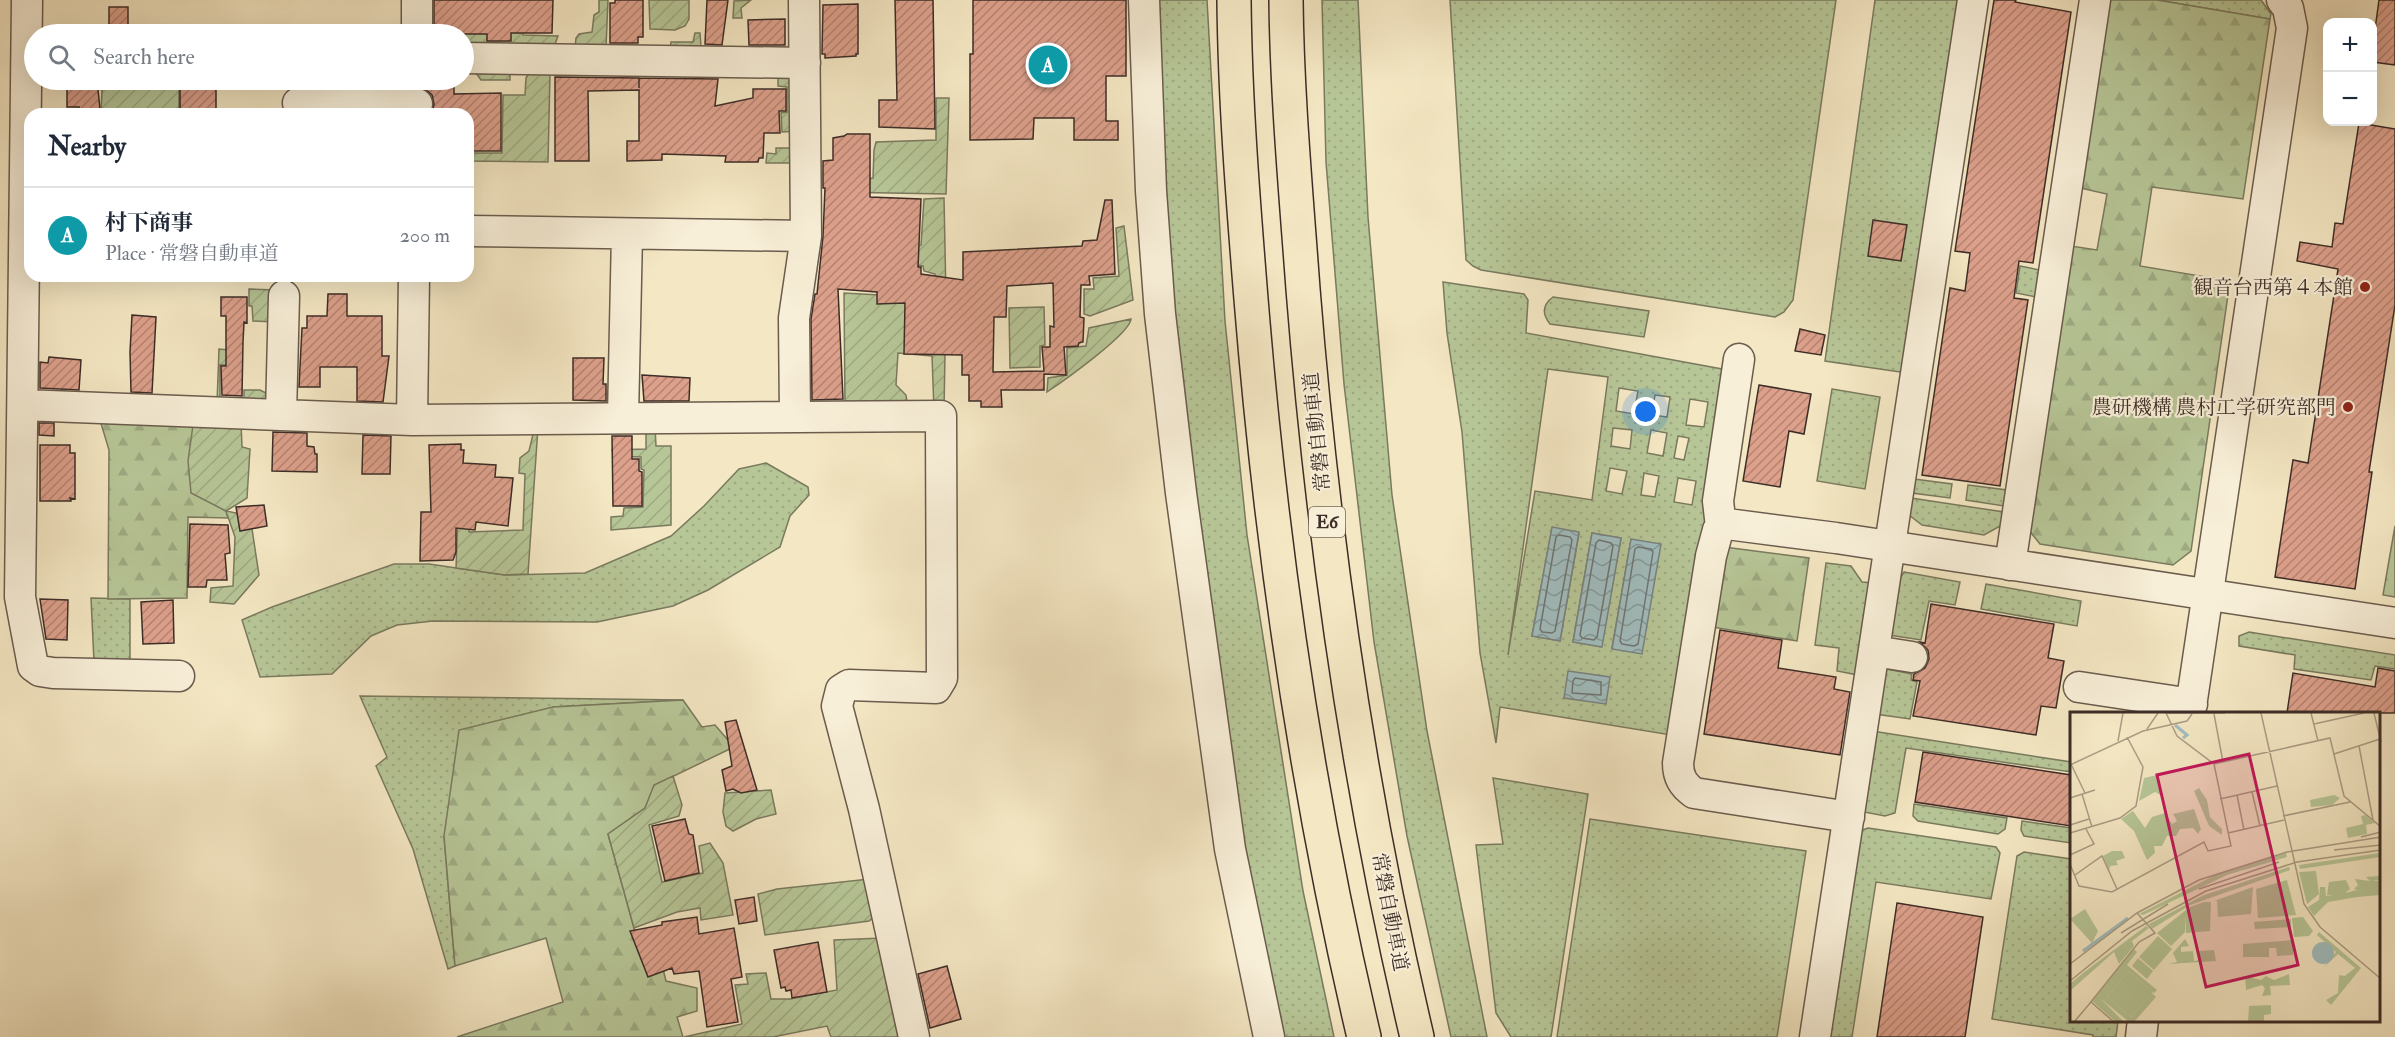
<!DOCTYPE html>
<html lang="en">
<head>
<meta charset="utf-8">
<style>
  :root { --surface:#fff; --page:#f2f2f3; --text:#1f2937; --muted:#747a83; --line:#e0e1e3; --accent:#8f2418 }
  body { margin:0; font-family:"IM FELL Double Pica","Noto Serif JP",serif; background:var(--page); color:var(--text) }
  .controls { position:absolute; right:18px; top:18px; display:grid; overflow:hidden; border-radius:12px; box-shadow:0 6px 24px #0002 }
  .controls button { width:54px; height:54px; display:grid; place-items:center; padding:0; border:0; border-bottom:2px solid var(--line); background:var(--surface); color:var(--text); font:30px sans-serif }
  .you { position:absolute; left:1646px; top:412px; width:21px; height:21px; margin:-15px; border:4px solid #fff; border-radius:50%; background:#1a73e8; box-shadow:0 0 0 9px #1a73e833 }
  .badge { display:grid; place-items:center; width:39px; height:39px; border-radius:50%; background:var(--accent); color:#fff; font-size:20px; font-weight:700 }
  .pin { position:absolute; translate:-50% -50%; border:3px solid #fff; box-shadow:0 2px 6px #0006 }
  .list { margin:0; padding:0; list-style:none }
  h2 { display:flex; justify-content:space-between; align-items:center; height:78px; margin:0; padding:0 24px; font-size:26px }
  h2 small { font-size:20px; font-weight:400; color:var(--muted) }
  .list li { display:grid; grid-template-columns:39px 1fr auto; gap:18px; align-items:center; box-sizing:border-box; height:96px; padding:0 24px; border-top:2px solid var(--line) }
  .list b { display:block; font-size:22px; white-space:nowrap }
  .list p { margin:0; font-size:20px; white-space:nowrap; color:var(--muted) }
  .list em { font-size:20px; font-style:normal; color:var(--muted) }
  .icon { flex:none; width:33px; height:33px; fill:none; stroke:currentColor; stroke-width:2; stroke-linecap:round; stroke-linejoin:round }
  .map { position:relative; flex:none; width:2395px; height:1037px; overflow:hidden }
  .search { position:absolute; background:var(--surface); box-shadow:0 6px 24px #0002; left:24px; top:24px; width:450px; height:66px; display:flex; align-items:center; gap:15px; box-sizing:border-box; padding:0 21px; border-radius:33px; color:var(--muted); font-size:22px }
  .panel { position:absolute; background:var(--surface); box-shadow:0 6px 24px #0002; left:24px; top:108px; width:450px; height:174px; border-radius:18px }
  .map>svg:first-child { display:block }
  .grass { fill:url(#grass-dots); stroke:#7a7a5f; stroke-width:1.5; fill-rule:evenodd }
  .forest { fill:url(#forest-firs); stroke:#7a7a5f; stroke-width:1.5 }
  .garden { fill:url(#garden-furrows); stroke:#7a7a5f; stroke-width:1.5 }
  .water { fill:url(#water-waves); stroke:#798382; stroke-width:1.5 }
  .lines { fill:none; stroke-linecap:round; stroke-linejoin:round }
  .shore { stroke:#6f7573; stroke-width:1.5 }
  .building { fill:url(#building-hatch); stroke:#3d2d27; stroke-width:1.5; fill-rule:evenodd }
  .minor-casing { stroke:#6b5c4e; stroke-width:33 }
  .highway-casing { stroke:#3d2d27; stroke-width:36 }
  .minor { stroke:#f8efd8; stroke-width:30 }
  .highway { stroke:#f4e7c3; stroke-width:33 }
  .poi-dot { fill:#8f2418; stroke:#f8efd8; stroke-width:2 }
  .labels { text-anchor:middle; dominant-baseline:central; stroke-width:4.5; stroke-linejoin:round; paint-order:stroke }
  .shield { fill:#f8efd8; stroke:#75675c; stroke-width:1.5 }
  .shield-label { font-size:18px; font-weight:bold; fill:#3d2d27 }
  .poi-label { font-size:20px; fill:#3d2d27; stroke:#f8efd8; text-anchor:end }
  .street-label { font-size:20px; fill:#3d2d27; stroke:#f8efd8 }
  .inset-river { fill:none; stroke:#a1bdbf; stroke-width:3 }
  .inset-road { fill:none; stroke:#ab9d85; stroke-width:1.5 }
  .view { fill:#c2185b; fill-opacity:0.15; stroke:#c2185b; stroke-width:3 }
  .inset-edge { fill:none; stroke:#3d2d27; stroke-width:3 }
</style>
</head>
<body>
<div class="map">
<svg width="2395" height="1037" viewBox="0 0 2395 1037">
  <defs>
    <pattern id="grass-dots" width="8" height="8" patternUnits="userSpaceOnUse" patternTransform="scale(1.5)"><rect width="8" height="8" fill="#b7c697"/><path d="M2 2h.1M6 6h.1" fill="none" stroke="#9eaa82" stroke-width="1.8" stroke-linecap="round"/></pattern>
    <pattern id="forest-firs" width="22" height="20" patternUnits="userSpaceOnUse" patternTransform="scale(1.5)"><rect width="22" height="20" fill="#b7c697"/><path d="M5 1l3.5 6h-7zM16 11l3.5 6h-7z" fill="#9eaa82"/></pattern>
    <pattern id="garden-furrows" width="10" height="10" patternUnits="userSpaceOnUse" patternTransform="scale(1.5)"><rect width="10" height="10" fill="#b7c697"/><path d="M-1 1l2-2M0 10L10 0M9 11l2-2" fill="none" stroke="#9eaa82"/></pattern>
    <pattern id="water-waves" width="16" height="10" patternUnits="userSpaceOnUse" patternTransform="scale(1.5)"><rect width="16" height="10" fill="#a1bdbf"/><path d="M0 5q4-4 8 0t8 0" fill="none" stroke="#849a9b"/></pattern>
    <pattern id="building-hatch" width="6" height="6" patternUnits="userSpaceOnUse" patternTransform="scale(1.5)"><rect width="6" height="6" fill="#dda08b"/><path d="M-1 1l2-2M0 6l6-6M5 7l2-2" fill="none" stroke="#b48372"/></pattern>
  </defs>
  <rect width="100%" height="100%" fill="#f4e7c3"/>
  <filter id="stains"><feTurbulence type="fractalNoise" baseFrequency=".00333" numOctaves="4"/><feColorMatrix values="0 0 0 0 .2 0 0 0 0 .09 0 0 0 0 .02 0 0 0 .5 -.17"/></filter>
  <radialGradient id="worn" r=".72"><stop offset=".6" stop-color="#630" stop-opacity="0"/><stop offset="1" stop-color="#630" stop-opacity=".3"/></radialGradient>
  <!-- grass -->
  <path class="grass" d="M1157 0H1207L1225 321 1247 535 1303 891 1334 1037H1280L1254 900 1206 615 1166 256Z
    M1322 0H1358L1368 217 1392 495 1427 731 1487 1037H1451L1407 836 1374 642 1344 384 1326 162Z
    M1450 0H1836L1793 300 1784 312 1775 317 1481 270 1473 266 1466 260Z
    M1875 0H1959L1903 367 1900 372 1825 361Z
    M2157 0H2261L2271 14 2270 19Z
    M2020 266 2040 270 2036 297 2016 293Z
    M1443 282 1524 294 1528 300 1526 333 1722 369 1726 378V393L1671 735 1500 707 1496 743 1480 653 1462 432 1447 333ZM1548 369 1608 377 1592 500 1535 491 1508 655ZM1619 388 1638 391 1634 414 1616 411ZM1655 395 1670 397 1667 417 1652 415ZM1690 399 1708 402 1704 427 1686 425ZM1613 428 1632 430 1630 449 1611 446ZM1651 430 1667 433 1663 456 1647 453ZM1678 436 1689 438 1684 460 1674 458ZM1610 468 1627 471 1622 494 1606 491ZM1644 473 1659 476 1655 497 1641 495ZM1678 478 1696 481 1692 505 1674 502ZM1552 528 1579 533 1560 641 1532 636ZM1592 533 1621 538 1601 647 1573 642ZM1631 540 1660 544 1613 649 1612 648Z
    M1553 297 1649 311 1644 337 1550 324C1542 314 1542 305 1553 297Z
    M1832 389 1880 397 1865 489 1817 481Z
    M766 463 808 487 809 495 790 516 780 547 708 590 673 606 597 622 433 621 397 625 371 636 332 674 260 677 242 620 272 607 394 564H429L505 575 585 573 671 536 704 506 739 469Z
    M1914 479 1952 484 1950 498 1912 493Z
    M1968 485 2007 490 2004 506 1966 500Z
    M1911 498 2004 512 2002 525 1984 535 1922 525 1909 515Z
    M1826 563 1851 566 1862 582 1873 583 1858 675 1837 671 1839 648 1815 645Z
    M1904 572 1960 582 1955 605 1929 601 1921 640 1889 635 1897 583Z
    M1986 584 2081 601 2077 626 1981 609Z
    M91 598 130 599V662H94Z
    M2249 632 2395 655V669L2375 666 2371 680 2294 669 2295 655 2239 646V636Z
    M1887 669 1912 674 1911 680 1917 682 1910 719 1875 714 1881 675Z
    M360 696 683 700 553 707 444 836 455 966 448 969 413 849 376 766 387 757Z
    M1872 731 2071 762V772L1906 748 1895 813 1885 816 1864 812Z
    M1493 778 1588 794 1551 1037H1511L1496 1013 1476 845 1503 844Z
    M1914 804 2007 818 2005 829 1998 834 1918 821 1913 816Z
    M1590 819 1806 851 1777 1037H1557Z
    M2022 821 2071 828V843L2024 836 2021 830Z
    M1868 828 1996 847 2000 853 1991 899 1876 882 1852 1037H1827L1857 832Z
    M2024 852 2071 859V1020L2118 1021 2116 1037H2093V1035L1992 1019 2017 856Z"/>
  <!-- forest -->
  <path class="forest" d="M2109 0H2157L2270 19 2243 199 2152 187 2140 266 2230 281 2191 551 2173 565 2040 544 2028 529 2071 246 2097 250 2107 194 2080 188Z
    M194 418 191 492 226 511 228 518 188 517 187 598 108 599 109 450 100 420Z
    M2395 526V597L2383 595Z
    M1724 547 1809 558 1797 641 1712 627Z
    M683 700 702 727 715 725 734 747 655 785 645 808 608 834 634 928 641 945H657L666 981 697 988V1011L677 1017 683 1037H457L563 1002 546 938 455 966 444 836 459 730 553 707Z"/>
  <!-- garden -->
  <path class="garden" d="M464 0 522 26 523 35 558 36 554 47H464Z
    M599 0H608L606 47 575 48 576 38 579 34 592 32 594 15 599 12Z
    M649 0H689V19L685 26 675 30 650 29Z
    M751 0 741 8 742 18H733L734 1Z
    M695 33H700L701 47 670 49 671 42H693Z
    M473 69H510V80H481Z
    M529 73H550L548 162 468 161V153H502L503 95H525L526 78Z
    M795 75 797 131 782 132 781 113 787 112V87L778 86V76Z
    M99 80H179V114H88L101 113 102 90 99 89Z
    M936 98H949L946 194 836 192 851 180 873 178 874 150 876 142 936 140Z
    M776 148H797V163H766L767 153 776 154Z
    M944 198 946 298 944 410H934L932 356 898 353 896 385 906 395 908 408 845 407 844 293 916 297 934 290 935 274 924 271 923 266 916 265 906 246 921 245 924 199Z
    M1124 226 1133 300 1090 316 1084 314V289H1094L1093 278 1119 276 1116 228Z
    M249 289 276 290 274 322 253 321 252 306H249Z
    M1044 307 1045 345 1040 346V367L1010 368 1009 308Z
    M1131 319C1130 334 1062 382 1047 392L1048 378 1067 375V348L1086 346 1089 328Z
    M219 349 239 351 240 364 220 365V400L244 401V390H260L274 397V400L217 403Z
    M194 418 241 422 242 447 250 449 247 498 226 511 250 516 259 575 234 604 210 602 211 588 233 586 235 537 226 511 191 493 188 461Z
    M535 426 538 427 528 574 505 575 456 568 458 514H469V532L523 530 525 474 519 473 520 458 529 451Z
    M655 427 656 446H671V525L611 530V517L623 516 624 508 643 507 644 470 641 469V457L614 456 612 450 646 449V428Z
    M673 776 682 805 679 816 649 825 662 882 703 873 699 846 710 843 723 863 733 915 701 920 700 908 677 912 634 928 608 834 645 808 654 785Z
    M771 790 776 814 756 819 733 831 726 826 723 812 725 793Z
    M869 879 877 914 869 921 765 935 758 894 777 889Z
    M883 938 905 1037H831L827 1026 773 1037H684L742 1024 735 985 748 984 746 974 766 973 771 999H790L837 990 834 940Z"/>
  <!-- water -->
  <path class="water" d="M1552 527 1579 532 1560 641 1532 636Z
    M1592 533 1621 538 1602 647 1573 642Z
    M1631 539 1661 544 1642 654 1612 649Z
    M1568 671 1610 677 1606 704 1564 698Z"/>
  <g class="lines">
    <!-- shore -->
    <path class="shore" d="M1559 535 1570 537 1572 540 1555 631 1552 633 1542 632 1540 629 1556 537Z
      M1599 540 1611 543 1613 546 1597 637 1594 640 1582 638 1580 635 1596 543Z
      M1638 547 1651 549 1653 552 1638 644 1634 646 1622 644 1620 641 1635 549Z
      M1575 678 1601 682V695L1572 693 1573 681Z"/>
  </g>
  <!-- building -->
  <path class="building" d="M434 0H553L552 33H511V41H487V34H434Z
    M615 0H643V37H638V43H610V3H615Z
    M707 0H728L722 45 705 44Z
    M895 0H933L935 129 879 127V100H897Z
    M973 0H1126V76H1106V121H1118V140H1074V118H1034L1033 139 970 140V54H973Z
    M1994 0H2016L2015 2 2071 12 2033 263 2019 261 2014 298 2028 300 2000 486 1922 475 1950 288 1965 291 1970 253 1955 251Z
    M2379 0H2395V65L2373 62V44Z
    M858 4V54H856V56L825 58V54H822L823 5Z
    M109 7H128V32H109Z
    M785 19V45H749L748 20Z
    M555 77 639 78V88V78L718 79 715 106 753 98V89H786V111H779L780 133H764L763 158H759L758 162H725L726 156 662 154V160L627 161V141H639V90L588 91 589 161H555Z
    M67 80H97L100 109H79V107H67Z
    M180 80H216V114H180Z
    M425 80H454V94L501 93V151H468V114L432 113 434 104 432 95 425 89Z
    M2359 123 2395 129V305L2369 472H2372L2355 589 2275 577 2293 460 2308 463 2338 269 2297 261 2300 242 2332 247 2335 223 2343 224Z
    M847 134H870V197L921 199 918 267H921V274L963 280V252L1082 246 1083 241 1097 240 1105 200H1112L1115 274 1089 276 1090 285H1081L1080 317 1084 318 1083 342 1079 343 1078 346 1064 347 1066 375 1044 374V390H1001L1002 407H981V401H969V375H962V355L904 354 905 303 877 304V292L838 289 843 399 812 400 811 319 815 294H817L823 236 825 188H823V161L833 160V138L844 136ZM1053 283 1054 327 1050 326V347H1042L1044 371 993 372 994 317H1006L1007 286Z
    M1873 220 1907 225 1901 261 1868 256Z
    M328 294H347V316H382V356H389L383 402 357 401V367H320V387H299L302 328H307V316H327Z
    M221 297H247V323L244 322 243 342 242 396 222 395 221 366H226V316H221Z
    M132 315 156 317 152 393 131 392 130 352Z
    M1800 329 1825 335 1821 355 1795 351Z
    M49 357 81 360 79 390 40 388V362L48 363Z
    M573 358H604L603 384H606V401L573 400Z
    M642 375 690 378 689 401H644Z
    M1759 385 1811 394 1804 434 1789 431 1780 487 1743 481Z
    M39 423H54V436L39 435Z
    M273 432 307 433V446L314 447 315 454H317V472L272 471Z
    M363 435 391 436 390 474H362Z
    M612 436H632V459H639V471L642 472V506H613Z
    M461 444V450H464L463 463 496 465 495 477 513 478 508 526 476 522 475 530 456 528V552L453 560 420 561 421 512H431L429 445Z
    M40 445H70V453H75V499L70 498 71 501H40Z
    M264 505 267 526 240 531 236 507Z
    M190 524 228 525 230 553 225 554 227 580H207L206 587H188Z
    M40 599 68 600 67 640 46 639Z
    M173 600 174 643 143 644 141 602Z
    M1931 604 2054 624 2048 658 2064 661 2056 708 2041 706 2036 735 1913 716 1920 681 1913 680 1914 674 1925 668 1929 659 1928 650 1920 642 1925 643Z
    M1720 630 1782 640 1778 668 1836 677 1834 689 1850 692 1840 755 1704 734Z
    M2378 668 2395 671V713H2287L2293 673 2375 687Z
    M736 720 757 790 741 793 733 789 726 791 722 770 732 766 725 722Z
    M1923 752 2071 775V826L1915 802Z
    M685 819 689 834 693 835 699 873 665 881 652 826Z
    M754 897 757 921 739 924 735 900Z
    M1897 903 1983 917 1965 1037H1877Z
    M697 917 699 934 734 928 742 977 731 979 738 1022 707 1027 699 971 674 974 672 968 648 977 630 931 662 925V922Z
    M818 942 827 992 792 998 791 990 786 991 785 987 781 988 774 950Z
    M947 966 961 1019 930 1028 918 974Z"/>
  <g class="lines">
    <!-- minor casing -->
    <g class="minor-casing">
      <path id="minor" d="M27 0 20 597 33 666 40 671 53 673 179 676
        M417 0V34
        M1144 0 1151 191 1160 314 1181 493 1230 849 1269 1037
        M464 58 805 63
        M298 103 417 104
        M468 231 806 236
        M23 405 412 420 941 416 942 678 936 688 849 685 841 690 837 706 864 809 914 1037
        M281 414 284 296
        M623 417 627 234
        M795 417 794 318 806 236 804 0
        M412 420 414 276
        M1721 527 1718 501 1739 359
        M2010 565 2095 0
        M1874 651 1912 657
        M2079 687 2192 704
        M2190 713 2292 28 2288 8 2282 0
        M1849 817 1694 793C1683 785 1678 777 1678 763L1711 556 1718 530 1727 524 1836 538 2395 623
        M1815 1037 1973 0
        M2141 1037 2143 1020"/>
    </g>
    <!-- highway casing -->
    <g class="highway-casing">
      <path id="highway" d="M1234 0C1235 100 1243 200 1251 299 1271 547 1307 795 1364 1037
        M1286 0C1287 96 1296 193 1303 289 1323 540 1359 791 1417 1037"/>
    </g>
    <!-- minor -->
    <use href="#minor" class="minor"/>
    <!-- highway -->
    <use href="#highway" class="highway"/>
  </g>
  <!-- markers -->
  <g class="poi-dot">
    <circle cx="2365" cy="287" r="6"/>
    <circle cx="2348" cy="407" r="6"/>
  </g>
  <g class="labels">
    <!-- shield labels -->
    <rect class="shield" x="1309" y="507" width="36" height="30" rx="4.5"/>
    <g class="shield-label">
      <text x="1327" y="522">E6</text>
    </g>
    <!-- poi labels -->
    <g class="poi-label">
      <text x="2353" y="287">観音台西第４本館</text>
      <text x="2336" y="407">農研機構 農村工学研究部門</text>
    </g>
    <!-- street labels -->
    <g class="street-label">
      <text transform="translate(1317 432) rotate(-96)">常磐自動車道</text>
      <text transform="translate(1390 912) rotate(79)">常磐自動車道</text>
    </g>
  </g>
  <!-- overview -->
  <g transform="translate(2070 712)">
    <rect width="310" height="310" fill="#f4e7c3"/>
    <path d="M129 76 137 88 140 105 152 117V123L139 114 124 79ZM42 139H52L55 146 46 149 48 153 40 154 39 159 33 144ZM216 141 217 145 157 163 73 203 69 202 149 161ZM310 141V145L230 157 229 153ZM219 155 220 158 120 193 82 217 79 212 134 183ZM310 164V168L302 169H310V183L287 185V178L296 180 284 177 288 173 285 167 300 169 296 165ZM217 168 226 203 188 206 186 177ZM183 175 181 202 148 205 147 189H144ZM134 190H141L140 219 116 221 115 202V220L101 234 87 221 120 195ZM221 207V215L185 217 184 210ZM88 224 102 237 84 258 69 245ZM115 227 119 234 111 235V240L123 239 124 249 130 248 129 239 144 238 146 249 99 252 107 250 103 241ZM68 246 83 259 77 267 62 254ZM58 259 83 280 61 305 37 285ZM201 293V302L194 303V310H178L179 294Z" fill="#b7c697"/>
    <path d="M87 63 92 84 85 80 69 89 74 66ZM124 97 131 117 128 122 123 116 110 117 106 124H97L92 134H84L85 141 77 148 64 119 51 107 63 99 75 116 82 105 95 101 102 112 107 109 103 102ZM246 159 249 182 237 192 229 160ZM276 168 280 177 275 181 287 178V185L258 190 244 204 238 195 249 188 250 175H255L256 184 263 183H257L259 170ZM15 197 28 219 22 231 0 207ZM233 205 243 219 239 224 224 225 222 206ZM76 214 79 216 62 229 64 234 49 252 44 240 0 279V272L13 261ZM249 220 291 256 261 293 256 288 268 281 269 263 275 264 285 256 268 242 254 255 266 240 247 223ZM223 228V243L207 244 206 236H199V245H173V232ZM64 237 67 240 57 253 87 278 84 281 58 259 37 285 61 305 82 281 86 285 64 310H59L30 286 54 310H46L22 289ZM219 262 220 273 200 274 201 283 192 284 195 276 192 273 176 278 175 264 191 268 196 264 204 268Z" fill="#b7c697"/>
    <path d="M264 83 270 86 262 93 241 95 240 88ZM295 103 305 111 296 113 297 122 278 126 276 116 293 112 291 104Z" fill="#b7c697"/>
    <path d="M242 241a11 11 0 1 1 22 0a11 11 0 1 1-22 0Z" fill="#a1bdbf"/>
    <path class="inset-river" d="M105 13 117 23 113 26M13 239 58 206"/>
    <path class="inset-road" d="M95 1H155M191 1 234 192 250 215 311 267M241 1 248 29M304 1 311 30M144 2 153 50M244 12 294 1M77 17 88 1M48 29 53 1M289 34 303 108M264 42 310 27M1 52 15 81M144 52 260 26 274 84 311 115M0 53 73 19 117 9 122 2M182 80 190 114M12 82 22 115M167 83 174 118M0 86 25 78M150 87 207 74M213 104 280 90M0 113 19 107M0 121 50 106 66 94 73 55 57 25M158 121 214 108M291 125 311 120M264 138 311 133M0 143 24 132 16 117M0 152 9 174 42 180 134 130 138 139 161 134 144 52 107 24 96 1M5 163 32 144 47 177M129 177 209 150M51 221 98 192M0 252 67 201 129 168 217 140 311 125M0 269 62 219 136 179 227 150 311 138M20 291 69 230 85 221 67 201M4 310 21 290 44 310"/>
    <path class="view" d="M179 42 228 253 136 275 87 63Z"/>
    <rect width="310" height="310" class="inset-edge"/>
  </g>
  <rect width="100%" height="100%" filter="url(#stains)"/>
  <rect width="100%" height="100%" fill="url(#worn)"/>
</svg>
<div class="controls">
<button>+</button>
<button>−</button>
</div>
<div class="you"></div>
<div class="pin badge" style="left:1048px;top:65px;background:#0f9aa8">A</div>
<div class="search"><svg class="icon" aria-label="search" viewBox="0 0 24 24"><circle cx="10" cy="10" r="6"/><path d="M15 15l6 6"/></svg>Search here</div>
<section class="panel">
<h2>Nearby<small></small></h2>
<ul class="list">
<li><span class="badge" style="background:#0f9aa8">A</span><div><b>村下商事</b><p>Place · 常磐自動車道</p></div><em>200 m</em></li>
</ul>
</section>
</div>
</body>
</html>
